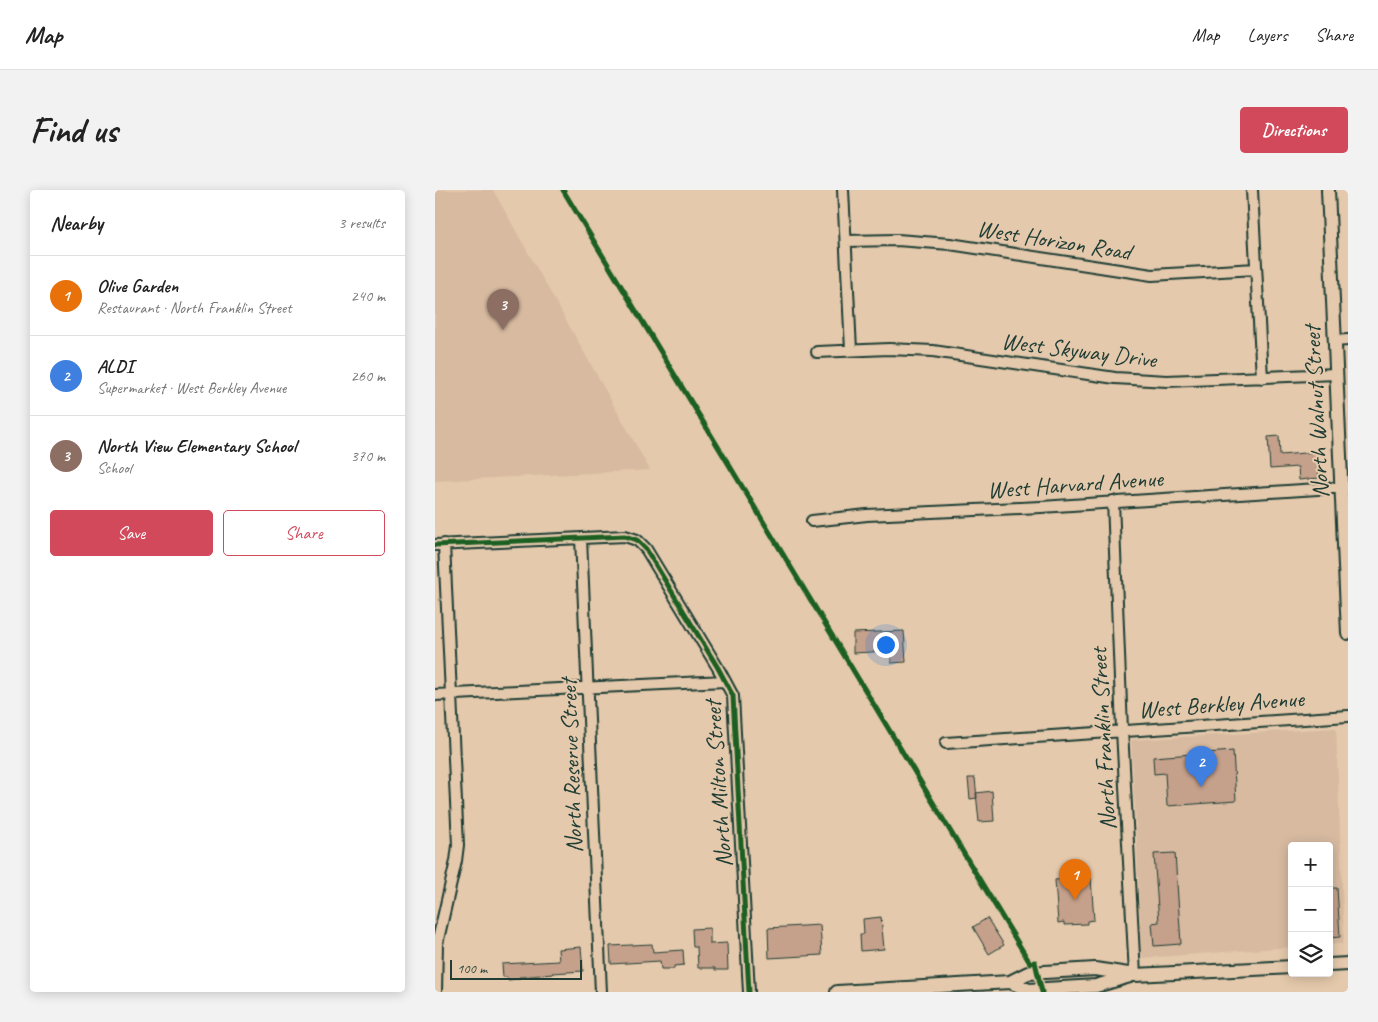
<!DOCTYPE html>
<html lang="en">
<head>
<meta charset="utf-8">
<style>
  :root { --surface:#fff; --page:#f2f2f2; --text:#222; --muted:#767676; --line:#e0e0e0; --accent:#d1495b }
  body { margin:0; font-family:Caveat,sans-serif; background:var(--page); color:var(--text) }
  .controls { position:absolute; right:15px; bottom:15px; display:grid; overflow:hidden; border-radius:5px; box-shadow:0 2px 12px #0003 }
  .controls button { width:45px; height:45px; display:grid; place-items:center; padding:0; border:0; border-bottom:1px solid var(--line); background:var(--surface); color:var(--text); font:25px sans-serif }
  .scale { position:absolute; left:15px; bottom:12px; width:132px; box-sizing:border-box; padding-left:5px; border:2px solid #1f3d34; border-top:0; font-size:14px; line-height:18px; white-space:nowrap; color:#1f3d34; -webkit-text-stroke:4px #e5c9ac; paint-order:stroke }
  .you { position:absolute; left:450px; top:454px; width:18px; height:18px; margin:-12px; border:4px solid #fff; border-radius:50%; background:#1a73e8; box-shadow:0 0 0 8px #1a73e833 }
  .badge { display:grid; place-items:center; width:32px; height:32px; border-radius:50%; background:var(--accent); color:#fff; font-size:16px; font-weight:700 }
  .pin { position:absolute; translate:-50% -41px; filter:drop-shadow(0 1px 2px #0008) }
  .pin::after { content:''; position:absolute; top:26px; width:18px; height:15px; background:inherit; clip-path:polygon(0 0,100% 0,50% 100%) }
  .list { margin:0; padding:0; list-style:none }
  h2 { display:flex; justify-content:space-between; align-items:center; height:65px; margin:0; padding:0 20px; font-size:21px }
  h2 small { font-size:16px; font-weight:400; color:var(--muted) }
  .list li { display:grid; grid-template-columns:32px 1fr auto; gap:15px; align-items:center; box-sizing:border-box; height:80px; padding:0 20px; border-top:1px solid var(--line) }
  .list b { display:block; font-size:19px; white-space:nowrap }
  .list p { margin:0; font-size:16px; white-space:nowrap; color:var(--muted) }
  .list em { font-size:16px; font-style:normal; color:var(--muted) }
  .actions { display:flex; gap:10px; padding:15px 20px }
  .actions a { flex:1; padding:11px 0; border:1px solid var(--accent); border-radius:5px; text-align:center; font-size:18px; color:var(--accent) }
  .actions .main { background:var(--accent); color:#fff }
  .icon { flex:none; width:28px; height:28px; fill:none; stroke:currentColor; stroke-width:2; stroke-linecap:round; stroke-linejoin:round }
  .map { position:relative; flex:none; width:913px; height:802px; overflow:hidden; border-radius:5px }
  header { display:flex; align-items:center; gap:30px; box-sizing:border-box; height:70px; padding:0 25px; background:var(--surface); border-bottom:1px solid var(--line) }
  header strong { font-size:24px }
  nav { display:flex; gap:28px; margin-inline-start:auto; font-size:18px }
  .intro { display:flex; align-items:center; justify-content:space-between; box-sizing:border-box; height:120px; padding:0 30px }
  h1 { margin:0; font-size:35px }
  .button { padding:12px 22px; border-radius:5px; background:var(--accent); color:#fff; font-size:18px; font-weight:700 }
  main { display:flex; gap:30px; padding:0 30px }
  aside { flex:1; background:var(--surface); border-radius:5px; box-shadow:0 2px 12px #0003 }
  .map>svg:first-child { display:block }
  .built { fill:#d7baa0 }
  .building { fill:#c5a08b; stroke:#1f3d34 }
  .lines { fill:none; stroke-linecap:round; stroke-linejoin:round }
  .minor-casing { stroke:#1f3d34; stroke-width:14 }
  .major-casing { stroke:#1f3d34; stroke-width:16 }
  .minor { stroke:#e5c9ac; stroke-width:10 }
  .major { stroke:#e5c9ac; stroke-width:12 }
  .cycleway-casing { stroke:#e5c9ac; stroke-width:8 }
  .cycleway { stroke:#1b5e20; stroke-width:5 }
  .labels { text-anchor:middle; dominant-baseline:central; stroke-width:4; stroke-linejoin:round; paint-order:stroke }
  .street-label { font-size:24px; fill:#1f3d34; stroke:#e5c9ac }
</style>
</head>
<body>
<header>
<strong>Map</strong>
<nav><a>Map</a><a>Layers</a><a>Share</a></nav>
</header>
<div class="intro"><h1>Find us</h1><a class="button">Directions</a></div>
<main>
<aside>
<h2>Nearby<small>3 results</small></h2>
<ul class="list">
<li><span class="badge" style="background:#e8710a">1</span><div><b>Olive Garden</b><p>Restaurant · North Franklin Street</p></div><em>240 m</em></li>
<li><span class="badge" style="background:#3f7fe0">2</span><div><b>ALDI</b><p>Supermarket · West Berkley Avenue</p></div><em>260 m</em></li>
<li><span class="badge" style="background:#8d6e63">3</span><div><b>North View Elementary School</b><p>School</p></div><em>370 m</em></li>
</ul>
<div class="actions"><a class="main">Save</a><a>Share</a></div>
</aside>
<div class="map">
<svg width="913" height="802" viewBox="0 0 913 802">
  <rect width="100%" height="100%" fill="#e5c9ac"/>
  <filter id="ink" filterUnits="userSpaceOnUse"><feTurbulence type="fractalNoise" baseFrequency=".02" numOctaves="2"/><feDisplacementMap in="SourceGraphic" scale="10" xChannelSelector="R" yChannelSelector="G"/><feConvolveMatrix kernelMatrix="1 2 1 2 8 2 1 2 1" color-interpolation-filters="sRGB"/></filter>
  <g filter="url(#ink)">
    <!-- built -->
    <path class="built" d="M0 0H58L215 280 0 291Z
      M901 538 909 749 907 754H894V656H857V757L709 768 706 764 702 654 696 550Z"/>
    <!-- building -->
    <path class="building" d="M844 246 845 265 882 262 884 288 864 290 863 277 835 279 833 247Z
      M469 441 471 472 456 473V461L418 463V443Z
      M798 561 801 611 732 616 730 583 719 584 718 567Z
      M533 588H540L542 608 535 609Z
      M557 601 559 631 544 632 541 603Z
      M740 663 746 754 719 756 717 733 724 732 719 664Z
      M651 687 656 688 659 730 652 731V734L629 735V732L623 733 620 690Z
      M894 698H902L905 747 894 748Z
      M446 727 449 759 426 761 425 744H429L428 729Z
      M552 728 569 755 554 764 538 737Z
      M385 735 387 765 334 768 333 738Z
      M275 738V754L292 753 293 780H280V778H263L262 757H258L257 739Z
      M217 754 218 762 248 760 249 775 239 776V779H226L225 771 176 774 175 756Z
      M146 757 148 781 117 783 118 784 84 787V789L73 790 72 787H68L67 774 124 771 123 759Z"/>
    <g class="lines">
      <!-- minor casing -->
      <g class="minor-casing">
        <path id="minor" d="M408 0 416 160
          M817 0 827 188
          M411 51 462 50 515 54 717 85 821 79
          M899 151 913 150
          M382 162 454 159 498 161 680 188 732 191 901 184
          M678 311 687 540 700 785
          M377 331 432 325 606 317 913 297
          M146 348 166 802
          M0 355 190 346 202 350 211 359 283 478 298 506 314 802
          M0 505 290 491
          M511 553 913 526
          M1 802 2 754 21 671 23 655 9 354"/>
      </g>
      <!-- major casing -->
      <g class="major-casing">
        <path id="major" d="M893 0 913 443
          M894 775 913 774
          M575 792 594 800 661 796 695 786
          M402 802 575 792 593 783 660 779 700 785 857 777"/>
      </g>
      <!-- minor -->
      <use href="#minor" class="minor"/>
      <!-- major -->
      <use href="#major" class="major"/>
      <!-- cycleway casing -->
      <g class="cycleway-casing">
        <path id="cycleway" d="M128 0 595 773 600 772 607 802
          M0 355 190 346 202 350 211 359 283 478 298 506 314 802"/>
      </g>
      <!-- cycleway -->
      <use href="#cycleway" class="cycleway"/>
    </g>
  </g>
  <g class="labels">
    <!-- street labels -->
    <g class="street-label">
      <text transform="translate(619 50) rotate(9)">West Horizon Road</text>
      <text transform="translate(644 160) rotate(7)">West Skyway Drive</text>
      <text transform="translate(881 222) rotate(-93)">North Walnut Street</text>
      <text transform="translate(640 294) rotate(-4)">West Harvard Avenue</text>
      <text transform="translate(786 514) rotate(-4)">West Berkley Avenue</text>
      <text transform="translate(668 549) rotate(-93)">North Franklin Street</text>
      <text transform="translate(136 576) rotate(-92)">North Reserve Street</text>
      <text transform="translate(283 594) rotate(-94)">North Milton Street</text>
    </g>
  </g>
</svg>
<div class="controls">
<button>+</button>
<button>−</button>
<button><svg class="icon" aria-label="layers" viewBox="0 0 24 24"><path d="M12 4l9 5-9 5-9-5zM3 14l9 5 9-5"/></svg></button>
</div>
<div class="scale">100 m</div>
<div class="you"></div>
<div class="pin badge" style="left:640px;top:710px;background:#e8710a">1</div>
<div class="pin badge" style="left:766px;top:597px;background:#3f7fe0">2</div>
<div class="pin badge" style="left:68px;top:140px;background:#8d6e63">3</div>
</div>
</main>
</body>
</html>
